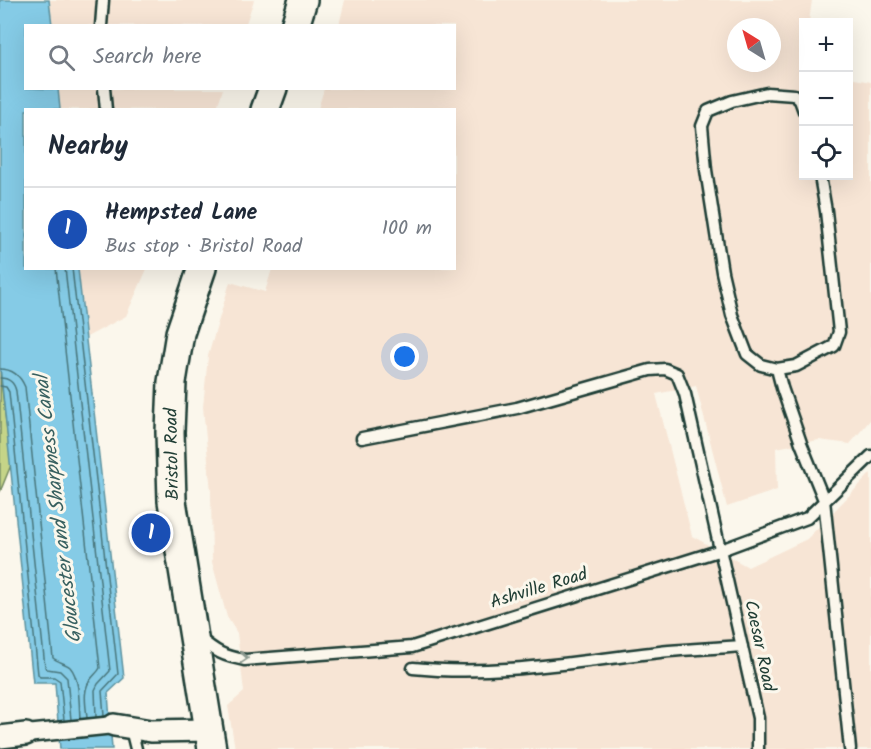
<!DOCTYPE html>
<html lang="en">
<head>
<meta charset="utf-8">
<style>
  :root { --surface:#fff; --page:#f6f6f7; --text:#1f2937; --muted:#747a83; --line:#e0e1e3; --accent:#ea580c }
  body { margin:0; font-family:Kalam,sans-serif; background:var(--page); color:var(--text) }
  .controls { position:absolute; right:18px; top:18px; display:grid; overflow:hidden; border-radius:0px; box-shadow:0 6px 24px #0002 }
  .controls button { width:54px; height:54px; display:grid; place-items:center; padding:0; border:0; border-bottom:2px solid var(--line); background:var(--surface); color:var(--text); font:30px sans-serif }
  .compass { position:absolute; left:727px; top:18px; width:54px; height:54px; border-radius:50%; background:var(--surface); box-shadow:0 6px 24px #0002; rotate:323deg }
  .you { position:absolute; left:405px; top:357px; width:21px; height:21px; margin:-15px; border:4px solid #fff; border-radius:50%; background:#1a73e8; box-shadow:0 0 0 9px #1a73e833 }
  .badge { display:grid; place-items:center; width:39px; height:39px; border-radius:50%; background:var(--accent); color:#fff; font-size:20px; font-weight:700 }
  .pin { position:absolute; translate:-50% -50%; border:3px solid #fff; box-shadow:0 2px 6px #0006 }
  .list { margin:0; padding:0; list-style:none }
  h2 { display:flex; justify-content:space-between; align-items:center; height:78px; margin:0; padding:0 24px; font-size:26px }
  h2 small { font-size:20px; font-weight:400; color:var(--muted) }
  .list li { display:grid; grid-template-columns:39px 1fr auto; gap:18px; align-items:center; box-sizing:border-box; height:84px; padding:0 24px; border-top:2px solid var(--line) }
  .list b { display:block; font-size:22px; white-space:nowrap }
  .list p { margin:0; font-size:20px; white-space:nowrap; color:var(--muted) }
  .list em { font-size:20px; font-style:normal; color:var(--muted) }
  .icon { flex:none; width:33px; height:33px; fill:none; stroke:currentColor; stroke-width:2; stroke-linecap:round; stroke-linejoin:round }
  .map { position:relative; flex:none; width:871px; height:749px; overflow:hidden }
  .search { position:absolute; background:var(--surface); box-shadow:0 6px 24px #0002; left:24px; top:24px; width:432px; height:66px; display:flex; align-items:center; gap:15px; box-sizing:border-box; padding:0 21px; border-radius:0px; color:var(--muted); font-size:22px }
  .panel { position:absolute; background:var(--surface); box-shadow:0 6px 24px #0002; left:24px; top:108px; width:432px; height:162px; border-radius:0px }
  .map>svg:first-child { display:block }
  .built { fill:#f7e5d5; fill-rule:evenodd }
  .green { fill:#c5d488; stroke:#72885e; stroke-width:1.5 }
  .water { fill:#85cbe6; stroke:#5c929f; stroke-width:1.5 }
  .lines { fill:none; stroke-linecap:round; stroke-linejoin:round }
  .shore { stroke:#48767b; stroke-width:1.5 }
  .service-casing { stroke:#1f3d34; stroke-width:15 }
  .pedestrian-casing { stroke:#1f3d34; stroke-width:21 }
  .minor-casing { stroke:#1f3d34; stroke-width:26 }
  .tertiary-casing { stroke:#1f3d34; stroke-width:32 }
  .service { stroke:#fbf7ec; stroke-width:10 }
  .pedestrian { stroke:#fbf7ec; stroke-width:16 }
  .minor { stroke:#fbf7ec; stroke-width:21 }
  .tertiary { stroke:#fbf7ec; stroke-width:27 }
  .oneway { stroke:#8d9a90 }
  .labels { text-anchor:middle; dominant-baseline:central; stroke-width:6; stroke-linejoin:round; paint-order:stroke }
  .street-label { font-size:18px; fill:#1f3d34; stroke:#fbf7ec }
  .water-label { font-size:20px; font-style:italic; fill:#386060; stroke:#fbf7ec }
</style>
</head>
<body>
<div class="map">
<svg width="871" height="749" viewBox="0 0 871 749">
  <rect width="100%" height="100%" fill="#fbf7ec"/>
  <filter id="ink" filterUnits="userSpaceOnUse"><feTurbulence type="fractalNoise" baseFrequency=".0167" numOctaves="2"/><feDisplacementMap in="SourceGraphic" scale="12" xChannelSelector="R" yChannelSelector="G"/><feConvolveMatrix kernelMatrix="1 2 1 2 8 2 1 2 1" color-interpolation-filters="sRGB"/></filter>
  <g filter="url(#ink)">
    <!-- built -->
    <path class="built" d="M49 0H254L245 26 51 25Z
      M345 0H812L809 22H804L802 70H804V176H848L849 78 871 82V419L850 444 819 440 776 448 777 490 727 507 696 386 656 394 692 536 748 567 807 539 871 473V749H235L228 706 244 692 237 633 227 617 212 562 211 492 203 407 208 356 230 282 265 292 272 269 454 268V110L318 109 324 89 454 88V26L339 25ZM736 27H772V63H736Z
      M58 89H223L216 110 60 109Z
      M76 269H147L126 316 83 339Z"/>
    <!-- green -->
    <path class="green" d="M0 372 11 465 0 492Z"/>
    <!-- water -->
    <path class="water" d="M0 0H49L52 25 26 26V88L58 89 60 109 26 110V268L78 269 124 678 108 693 112 749H60L55 683H33L0 366Z"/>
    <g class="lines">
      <!-- shore -->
      <path class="shore" d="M56 268 100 668C98 672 94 675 91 679 82 690 86 705 87 718
        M65 268 110 671 98 684 95 690 96 717
        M72 268 118 674 102 691 104 716
        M0 369C12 369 20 375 25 387L53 658C58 662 65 663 70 667 80 678 79 704 80 719
        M0 378C9 378 14 382 16 391L45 667 47 669 60 671 67 678 71 720
        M0 386 6 387 9 392 38 674 40 677H54L60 681 64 720"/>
      <!-- service casing -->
      <g class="service-casing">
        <path id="service" d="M101 26 103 0
          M104 88 106 110
          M804 111 800 100 794 95 767 93 732 101 708 111 702 126 706 170 722 272 732 315 747 354 761 365 777 369 796 366 834 346 839 332 826 211 820 176
          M777 369 782 388 801 443 824 500 850 749
          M362 438 517 408 650 370 665 369 677 374 685 394 758 718V749
          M198 637C216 652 223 656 245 660L412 647 721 550 807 518 871 456
          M413 668C499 677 584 660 669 651 693 649 718 648 742 646
          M131 729 136 749"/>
      </g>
      <!-- pedestrian casing -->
      <g class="pedestrian-casing">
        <path id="pedestrian" d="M26 734 114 725"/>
      </g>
      <!-- minor casing -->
      <g class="minor-casing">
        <path id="minor" d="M114 725 151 731 209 730
          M0 737 26 734"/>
      </g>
      <!-- tertiary casing -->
      <g class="tertiary-casing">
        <path id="tertiary" d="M295 26 303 0
          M265 110 273 88
          M202 268 180 333 172 382 170 432 172 501 212 749"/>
      </g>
      <!-- service -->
      <use href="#service" class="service"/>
      <!-- pedestrian -->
      <use href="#pedestrian" class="pedestrian"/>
      <!-- minor -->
      <use href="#minor" class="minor"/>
      <!-- tertiary -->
      <use href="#tertiary" class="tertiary"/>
    </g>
    <!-- one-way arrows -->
    <defs><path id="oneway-chevron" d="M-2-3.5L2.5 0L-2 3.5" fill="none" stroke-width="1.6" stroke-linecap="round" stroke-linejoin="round" transform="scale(1.5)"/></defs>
    <use class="oneway" href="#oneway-chevron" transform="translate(244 658) rotate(4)"/>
  </g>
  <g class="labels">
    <!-- street labels -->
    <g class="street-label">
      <text transform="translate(173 454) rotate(-91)">Bristol Road</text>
      <text transform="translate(539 589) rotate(-17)">Ashville Road</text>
      <text transform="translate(759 646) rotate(78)">Caesar Road</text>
    </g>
    <!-- water labels -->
    <g class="water-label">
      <text transform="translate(59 509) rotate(-97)">Gloucester and Sharpness Canal</text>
    </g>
  </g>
</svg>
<div class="controls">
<button>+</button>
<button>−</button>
<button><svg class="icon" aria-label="locate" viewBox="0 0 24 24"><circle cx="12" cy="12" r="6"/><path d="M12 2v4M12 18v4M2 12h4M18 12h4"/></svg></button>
</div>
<svg class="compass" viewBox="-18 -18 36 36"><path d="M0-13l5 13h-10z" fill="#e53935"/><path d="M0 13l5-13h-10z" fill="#747a83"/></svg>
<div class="you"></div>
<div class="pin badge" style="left:151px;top:533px;background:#1a4fb4">1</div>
<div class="search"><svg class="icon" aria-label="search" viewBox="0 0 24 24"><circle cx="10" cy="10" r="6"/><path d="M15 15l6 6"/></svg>Search here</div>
<section class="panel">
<h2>Nearby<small></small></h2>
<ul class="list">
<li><span class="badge" style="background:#1a4fb4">1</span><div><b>Hempsted Lane</b><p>Bus stop · Bristol Road</p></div><em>100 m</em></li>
</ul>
</section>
</div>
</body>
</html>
